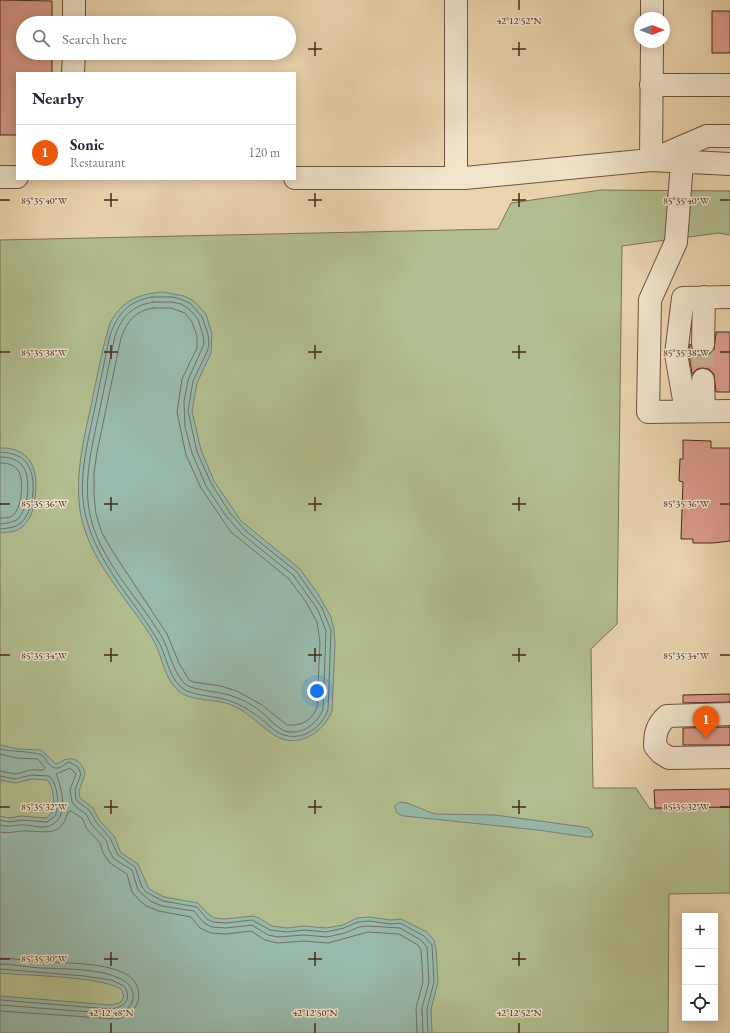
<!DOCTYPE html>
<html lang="en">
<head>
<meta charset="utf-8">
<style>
  :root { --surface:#fff; --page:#f2f2f3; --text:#1f2937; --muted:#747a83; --line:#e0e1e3; --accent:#ea580c }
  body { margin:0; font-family:"EB Garamond",serif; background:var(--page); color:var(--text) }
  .controls { position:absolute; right:12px; bottom:12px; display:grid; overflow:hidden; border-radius:0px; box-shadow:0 2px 10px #0003 }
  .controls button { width:36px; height:36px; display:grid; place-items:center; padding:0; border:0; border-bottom:1px solid var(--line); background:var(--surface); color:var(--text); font:20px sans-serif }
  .compass { position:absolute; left:634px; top:12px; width:36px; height:36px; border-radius:50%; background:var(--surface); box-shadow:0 2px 10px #0003; rotate:90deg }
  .you { position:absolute; left:317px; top:691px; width:14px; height:14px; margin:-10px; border:3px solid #fff; border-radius:50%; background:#1a73e8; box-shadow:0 0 0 6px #1a73e833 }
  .badge { display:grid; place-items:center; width:26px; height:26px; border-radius:50%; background:var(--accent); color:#fff; font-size:13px; font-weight:700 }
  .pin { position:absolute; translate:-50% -33px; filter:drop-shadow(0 1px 2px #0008) }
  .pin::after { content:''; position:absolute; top:21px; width:14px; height:12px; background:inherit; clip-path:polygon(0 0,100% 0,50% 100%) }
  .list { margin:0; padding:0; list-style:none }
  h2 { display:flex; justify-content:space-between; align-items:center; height:52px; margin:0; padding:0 16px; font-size:17px }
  h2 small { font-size:13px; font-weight:400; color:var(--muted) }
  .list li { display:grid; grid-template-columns:26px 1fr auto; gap:12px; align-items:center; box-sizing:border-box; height:56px; padding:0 16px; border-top:1px solid var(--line) }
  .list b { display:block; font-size:15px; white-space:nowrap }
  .list p { margin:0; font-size:13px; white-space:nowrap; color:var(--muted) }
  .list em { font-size:13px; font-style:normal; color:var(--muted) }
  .icon { flex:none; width:22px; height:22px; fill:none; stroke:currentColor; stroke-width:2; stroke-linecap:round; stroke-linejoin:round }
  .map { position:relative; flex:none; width:730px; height:1033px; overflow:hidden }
  .search { position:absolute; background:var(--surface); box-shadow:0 2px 10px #0003; left:16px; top:16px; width:280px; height:44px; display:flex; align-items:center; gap:10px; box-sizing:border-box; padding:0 14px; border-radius:22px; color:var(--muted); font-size:15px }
  .panel { position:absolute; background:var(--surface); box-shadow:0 2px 10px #0003; left:16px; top:72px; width:280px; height:108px; border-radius:0px }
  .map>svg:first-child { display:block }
  .green { fill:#b2be8f; stroke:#7c7354 }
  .water { fill:#98b9ab; stroke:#787f71 }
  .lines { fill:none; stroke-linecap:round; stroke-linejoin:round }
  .shore { stroke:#707062; stroke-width:1 }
  .building { fill:#db9c8b; stroke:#472819 }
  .minor-tunnel { stroke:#c9b291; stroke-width:22; stroke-dasharray:22 11; stroke-linecap:butt }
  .minor-casing { stroke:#70533e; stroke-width:24 }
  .minor { stroke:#f1e4cb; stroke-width:22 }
  .ticks { fill:none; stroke:#472819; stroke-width:1.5 }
  .ticks-label { font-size:10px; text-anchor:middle; fill:#472819; stroke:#f1e4cb; stroke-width:3; stroke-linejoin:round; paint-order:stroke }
</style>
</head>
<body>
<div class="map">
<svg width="730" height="1033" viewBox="0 0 730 1033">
  <rect width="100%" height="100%" fill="#ead5af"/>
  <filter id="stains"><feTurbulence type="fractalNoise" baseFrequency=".005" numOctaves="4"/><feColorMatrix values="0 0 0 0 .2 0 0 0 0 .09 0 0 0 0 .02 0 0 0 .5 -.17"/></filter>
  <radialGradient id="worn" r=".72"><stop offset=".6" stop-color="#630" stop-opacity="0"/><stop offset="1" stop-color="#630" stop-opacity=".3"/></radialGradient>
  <!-- green -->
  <path class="green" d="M601 190 730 191V235L718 233 622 246 617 624 591 649 593 788H636L650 809 730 807V893L669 894 668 1033H0V240L498 229 511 203Z"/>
  <!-- water -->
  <path class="water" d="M163 292 184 296 194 301 206 314 212 334 211 353 197 383 192 411 201 450 214 481 241 521 300 569 318 594 331 617 334 630 335 643 332 711C323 733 297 750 274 735 258 724 248 711 229 704 214 699 191 701 180 692 164 680 163 658 154 641 130 601 91 564 81 516 73 474 86 432 94 391 99 368 103 345 110 323 122 300 139 294 163 292Z
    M0 448C31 447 39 470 35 498 34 508 31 519 23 526 17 532 8 533 0 532Z
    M0 745 18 749 41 750 56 764C61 763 63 759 68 759 77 757 84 766 85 774L79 791 80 798 93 808 99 820 114 836 121 853 138 864 149 889 164 897 198 903 207 913 214 918 225 919 253 916 259 918 272 926 287 928 304 926 326 928 343 925 357 918 369 917 391 920 401 919 427 932 434 940 436 949 438 982 431 1009 432 1033H0V996L110 1005 120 1003 124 996 121 989C99 976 29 976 0 973V816L9 818 21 816 46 818 52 813C55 805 54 786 47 780L32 779 15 783 0 780Z
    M400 802C413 803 423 811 436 814L495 815 584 827 589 828 593 834 592 837H586L538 830 404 816C398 815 395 812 395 806Z"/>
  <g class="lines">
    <!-- shore -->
    <path class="shore" d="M152 297H173L183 300 191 304 202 317 208 334 209 345 207 352 193 381 188 411 197 452 211 483 230 513 246 531 297 572 322 608 331 630 328 710C321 730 298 744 277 732 272 729 268 724 264 721 254 713 244 706 233 702 218 695 191 697 181 687 167 674 167 655 157 639 133 599 97 563 86 517 77 482 87 446 94 412 99 386 105 361 110 335 118 313 129 301 152 297Z
      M153 302H172L181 304 189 309 198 319 203 335 204 344 188 380 184 402 185 427 192 453 206 486 226 516 242 534 293 575 318 610 326 631 323 709C318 723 302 736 285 731 275 727 267 716 259 710 251 704 242 699 232 696 220 691 191 691 184 683 172 670 170 652 162 637 138 597 100 561 90 515 83 481 92 446 99 413 104 387 110 362 115 336 122 316 132 306 153 302Z
      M153 308H171L185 313 192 322 197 336V348L182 379 177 412 186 455 201 488 231 532 289 579 306 602 317 622 320 643 317 707C312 721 301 726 287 725L262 705 237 691 221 686 193 682 189 680 179 663 167 634 113 552 102 533 96 514 94 495V473L97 452 121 338C127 321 135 311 153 308Z
      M0 452C11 453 24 455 29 467 37 481 33 512 21 523 15 528 7 528 0 529
      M0 457C9 457 19 459 24 468 31 480 28 509 18 519 13 523 6 523 0 524
      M0 463C6 463 13 464 17 469 25 477 22 510 12 516 9 518 4 518 0 518
      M0 749C11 752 33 751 41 755 47 758 47 766 55 768 61 769 64 764 69 762L78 767 81 774 75 790 76 800 90 811 96 822 110 838 118 855 135 867 142 887 146 892 163 901 197 907 207 919 213 922 226 923 252 920 270 930 287 932 304 930 326 932 344 928 358 922 369 921 391 924 400 923 424 936 432 945 434 982 427 1009 428 1033
      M0 754 16 758 38 759 45 768 43 770H30L16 774 0 771
      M0 776 15 779 31 775 49 776C58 784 60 805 55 816L47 822 22 820 9 822 0 820
      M0 825C9 828 16 824 24 825 33 825 41 829 49 826 70 819 62 788 56 774L70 768 76 774 70 790 72 802 76 807 86 814 92 825 106 840 109 850 114 859 132 870 138 890 150 901 162 906 194 911 204 923 212 927 226 928 252 925 268 935 278 937 304 935 327 937 345 933 359 927 368 926 400 928 421 940 427 947 429 982 422 1008 423 1033
      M0 832C9 834 16 831 25 831 46 831 61 838 68 812L71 811 82 818 87 829 100 843 103 853 110 863 127 874 132 892 139 900 146 906 159 911 191 917 200 928 211 933 226 934 251 931 265 940 277 943 304 941 328 943 368 932 399 934 418 945 421 950 423 982 416 1008 417 1033
      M0 958C13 958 26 961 39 962 65 963 101 962 124 973 147 984 142 1015 117 1019L0 1011
      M0 964C13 964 26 967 40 968 64 969 99 968 121 979 130 983 137 994 131 1004 128 1010 122 1012 116 1014L0 1005
      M0 969 84 976 111 980 124 986C133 999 124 1008 110 1009L0 1000"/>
  </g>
  <!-- building -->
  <path class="building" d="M0 0 52 1V23H23V53H52V73H17V135H0Z
    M712 11H730V53H712Z
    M716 332H730V392H716L714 374 709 369 702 368 697 369 692 374 689 354 690 344 697 355 702 356 709 355 714 350Z
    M683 440 711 441V448H730V541L713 543H693V539H681L683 482 679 481 680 459H683Z
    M730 694V702L683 703V695Z
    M730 727V745H683V728Z
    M730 789V807L655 808 654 790Z"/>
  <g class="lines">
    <!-- minor-tunnel -->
    <path class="minor-tunnel" d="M703 344V380"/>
    <!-- minor casing -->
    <g class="minor-casing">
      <path id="minor" d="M456 0V178
        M652 18V0
        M74 23V0
        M73 73 74 53
        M651 85H730
        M656 158 707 136H730
        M651 160 652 42
        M682 162 676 242 650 300 648 412 730 411
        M0 177H17
        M295 178H465L651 160 730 164
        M703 344 704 297
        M703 380 704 411
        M686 411 676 354 683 298 730 297
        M730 714 667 716C657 725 655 733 655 746L661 753 669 758 730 757"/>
    </g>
    <!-- minor -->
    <use href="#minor" class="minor"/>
  </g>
  <!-- ticks -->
  <path class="ticks" d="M519 0V10M315 42V56M519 42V56M308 49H322M512 49H526M111 193V207M315 193V207M519 193V207M0 200H10M104 200H118M308 200H322M512 200H526M720 200H730M111 345V359M315 345V359M519 345V359M0 352H10M104 352H118M308 352H322M512 352H526M720 352H730M111 497V511M315 497V511M519 497V511M0 504H10M104 504H118M308 504H322M512 504H526M720 504H730M111 648V662M315 648V662M519 648V662M0 655H10M104 655H118M308 655H322M512 655H526M720 655H730M111 800V814M315 800V814M519 800V814M0 807H10M104 807H118M308 807H322M512 807H526M720 807H730M111 952V966M315 952V966M519 952V966M0 959H10M104 959H118M308 959H322M512 959H526M111 1023V1033M315 1023V1033M519 1023V1033"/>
  <g class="ticks-label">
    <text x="519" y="24">42°12'52"N</text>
    <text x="686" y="204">85°35'40"W</text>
    <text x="44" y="204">85°35'40"W</text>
    <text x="686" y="356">85°35'38"W</text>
    <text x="44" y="356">85°35'38"W</text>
    <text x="686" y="507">85°35'36"W</text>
    <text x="44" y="507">85°35'36"W</text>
    <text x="686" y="659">85°35'34"W</text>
    <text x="44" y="659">85°35'34"W</text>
    <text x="686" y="810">85°35'32"W</text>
    <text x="44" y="810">85°35'32"W</text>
    <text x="44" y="962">85°35'30"W</text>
    <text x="111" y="1016">42°12'48"N</text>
    <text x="315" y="1016">42°12'50"N</text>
    <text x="519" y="1016">42°12'52"N</text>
  </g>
  <rect width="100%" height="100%" filter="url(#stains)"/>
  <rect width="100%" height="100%" fill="url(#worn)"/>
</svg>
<div class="controls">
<button>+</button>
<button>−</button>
<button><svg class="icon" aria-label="locate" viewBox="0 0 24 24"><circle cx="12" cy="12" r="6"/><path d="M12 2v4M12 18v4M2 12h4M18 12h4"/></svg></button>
</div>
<svg class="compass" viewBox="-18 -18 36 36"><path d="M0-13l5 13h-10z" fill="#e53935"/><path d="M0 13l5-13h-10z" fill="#747a83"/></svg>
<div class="you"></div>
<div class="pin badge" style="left:706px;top:739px">1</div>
<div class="search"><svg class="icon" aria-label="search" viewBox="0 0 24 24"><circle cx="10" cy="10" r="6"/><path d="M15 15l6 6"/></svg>Search here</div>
<section class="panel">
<h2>Nearby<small></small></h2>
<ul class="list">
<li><span class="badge">1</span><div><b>Sonic</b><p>Restaurant</p></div><em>120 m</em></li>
</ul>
</section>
</div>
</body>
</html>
